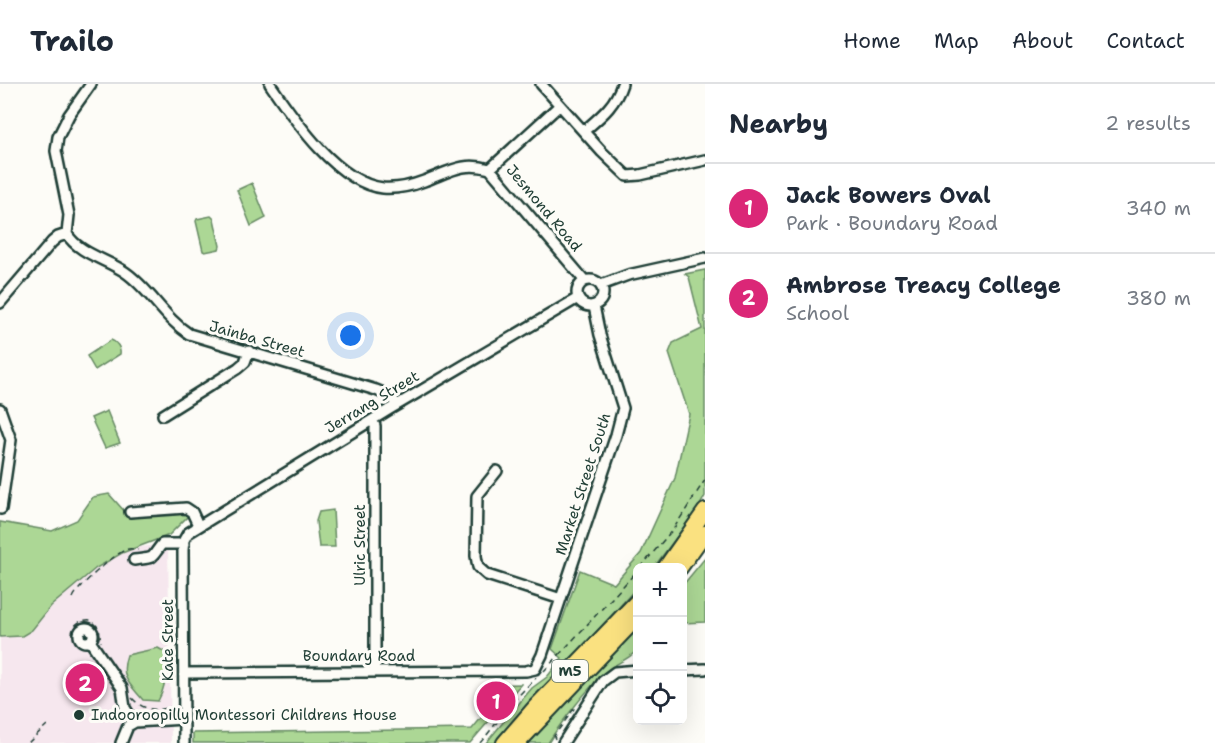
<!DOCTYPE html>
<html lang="en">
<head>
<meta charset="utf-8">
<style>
  :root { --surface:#fff; --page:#f2f2f3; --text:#1f2937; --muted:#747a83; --line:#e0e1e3; --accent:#db2777 }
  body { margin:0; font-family:"Shantell Sans",sans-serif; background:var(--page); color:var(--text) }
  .controls { position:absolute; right:18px; bottom:18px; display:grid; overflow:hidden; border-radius:9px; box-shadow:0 6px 24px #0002 }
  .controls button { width:54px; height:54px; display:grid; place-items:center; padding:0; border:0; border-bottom:2px solid var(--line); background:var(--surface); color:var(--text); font:30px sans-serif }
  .you { position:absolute; left:351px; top:252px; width:21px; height:21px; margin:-15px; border:4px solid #fff; border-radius:50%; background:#1a73e8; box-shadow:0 0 0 9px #1a73e833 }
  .badge { display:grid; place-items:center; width:39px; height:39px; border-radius:50%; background:var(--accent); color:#fff; font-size:20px; font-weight:700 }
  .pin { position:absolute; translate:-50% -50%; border:3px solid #fff; box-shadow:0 2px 6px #0006 }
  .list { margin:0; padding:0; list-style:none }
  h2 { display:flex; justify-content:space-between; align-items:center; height:78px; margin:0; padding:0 24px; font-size:26px }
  h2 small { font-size:20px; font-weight:400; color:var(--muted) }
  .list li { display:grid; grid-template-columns:39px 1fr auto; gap:18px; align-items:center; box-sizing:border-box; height:90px; padding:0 24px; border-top:2px solid var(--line) }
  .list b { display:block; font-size:22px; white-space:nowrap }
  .list p { margin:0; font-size:20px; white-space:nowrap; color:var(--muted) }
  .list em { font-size:20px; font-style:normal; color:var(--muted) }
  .icon { flex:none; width:33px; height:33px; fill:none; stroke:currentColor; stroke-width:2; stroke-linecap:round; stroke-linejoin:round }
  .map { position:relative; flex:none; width:705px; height:659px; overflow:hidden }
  header { display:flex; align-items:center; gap:36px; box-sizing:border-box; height:84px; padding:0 30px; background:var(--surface); border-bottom:2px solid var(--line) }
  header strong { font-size:28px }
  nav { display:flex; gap:33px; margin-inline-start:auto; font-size:21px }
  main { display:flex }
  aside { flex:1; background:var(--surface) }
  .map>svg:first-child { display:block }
  .built { fill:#f6e7ee }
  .green { fill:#acd795; stroke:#668a64; stroke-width:1.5 }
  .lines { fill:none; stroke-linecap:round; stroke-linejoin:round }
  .minor-casing { stroke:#1f3d34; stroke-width:14 }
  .highway-casing { stroke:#1f3d34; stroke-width:18 }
  .path { stroke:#1f3d34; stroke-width:1.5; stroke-dasharray:6 4.5; stroke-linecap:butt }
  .minor { stroke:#fdfcf7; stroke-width:9 }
  .highway { stroke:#fae180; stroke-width:14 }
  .poi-dot { fill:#1f3d34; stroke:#fdfcf7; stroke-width:2 }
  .labels { text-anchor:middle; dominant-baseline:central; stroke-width:6; stroke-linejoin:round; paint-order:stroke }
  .shield { fill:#fdfcf7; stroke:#62766e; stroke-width:1.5 }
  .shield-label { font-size:14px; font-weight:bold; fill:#1f3d34 }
  .street-label { font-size:15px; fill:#1f3d34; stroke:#fdfcf7 }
  .poi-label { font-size:15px; fill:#1f3d34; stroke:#fdfcf7; text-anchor:start }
</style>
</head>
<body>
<header>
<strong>Trailo</strong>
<nav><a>Home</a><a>Map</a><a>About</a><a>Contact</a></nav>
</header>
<main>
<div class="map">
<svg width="705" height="659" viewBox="0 0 705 659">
  <rect width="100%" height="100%" fill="#fdfcf7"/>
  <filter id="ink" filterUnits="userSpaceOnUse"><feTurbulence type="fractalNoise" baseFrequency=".0167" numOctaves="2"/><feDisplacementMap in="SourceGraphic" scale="12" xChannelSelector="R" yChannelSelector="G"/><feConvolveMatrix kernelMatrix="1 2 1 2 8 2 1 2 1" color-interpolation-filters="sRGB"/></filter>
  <g filter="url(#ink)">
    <!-- built -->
    <path class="built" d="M168 460 171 659H0V478Z"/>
    <!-- green -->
    <path class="green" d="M252 99 266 134 251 142 237 106Z
      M211 132 214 135 220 162 219 165 205 168 203 167 196 137 197 135Z
      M705 186V412L697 426 654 483 638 484 637 503C591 556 540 604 495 659H486L515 624 532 604 547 593 562 574 552 565 580 486 614 500 641 469 675 394 689 330 669 269 673 259 702 245 689 193 685 190Z
      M111 256C117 258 121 264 120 270L95 286 87 272Z
      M107 327 120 359 105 364 91 334Z
      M109 410 126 429 185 425 191 429 169 451 122 469 96 484 51 522 32 546 22 552 0 553V438L52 447 77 436 93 413Z
      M333 426 335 463H319L316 437 319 428Z
      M705 474V538L683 539V501Z
      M637 545 636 567C628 576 618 578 609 585 593 597 559 641 548 659H529Z
      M158 564 165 568C167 585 166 603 158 617L143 616C130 600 119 594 127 571Z
      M521 600 470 659H193V649L472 645 482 633 489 601Z"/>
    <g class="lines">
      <!-- minor casing -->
      <g class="minor-casing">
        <path id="minor" d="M270 0C294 35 337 99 383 104 397 105 411 102 424 97 449 88 463 77 490 85L585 197
          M541 0 602 68 627 92 640 91 705 76
          M584 47C600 33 615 22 622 0
          M490 85 560 21
          M67 150C78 169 108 176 125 188 150 205 164 234 189 250L376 306 388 311 397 320
          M67 150 69 131 56 67 58 53 69 31 91 0
          M577 209a13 13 0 1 1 26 0a13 13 0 1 1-26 0Z
          M601 201 628 191 705 174
          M0 219 52 158 58 153 67 150
          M0 325 11 356 1 425
          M163 331 238 284 245 278 249 267
          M372 336 375 342V587
          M497 387 477 412 476 472 478 483 487 491 561 515
          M130 428 186 424 192 428 198 441
          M134 476C157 473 149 476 162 460H184
          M79 551a7 7 0 1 1 14 0a7 7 0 1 1-14 0Z
          M90 557 122 604 125 624 134 638
          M682 586 705 585
          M184 589 526 587 535 585 542 571 616 351 623 324 600 251 594 222
          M121 659 128 642 135 638 184 635
          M184 659 183 466 184 456 188 449 390 325 578 214
          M563 659 603 597 615 588 638 586"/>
      </g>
      <!-- highway casing -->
      <g class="highway-casing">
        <path id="highway" d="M665 484 705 427
          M680 484 705 449
          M504 659 536 622 638 516
          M518 659 638 533"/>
      </g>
      <!-- path -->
      <path class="path" d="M640 484 674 444 705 396
        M73 514C76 504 115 470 125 466 129 464 134 465 138 466
        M72 551C72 540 81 535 91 536L99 544 101 558
        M544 587 638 486
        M132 614C143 626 156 628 171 623
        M555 655 554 652 576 622
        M28 659 47 641
        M480 659C499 637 514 614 536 594"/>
      <!-- minor -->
      <use href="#minor" class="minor"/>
      <!-- highway -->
      <use href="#highway" class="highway"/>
    </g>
  </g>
  <!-- markers -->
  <circle class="poi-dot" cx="79" cy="631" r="6"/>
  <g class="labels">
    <!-- shield labels -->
    <rect class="shield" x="552" y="576" width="36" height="22" rx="4.5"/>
    <g class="shield-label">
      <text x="570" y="587">M5</text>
    </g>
    <!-- street labels -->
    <g class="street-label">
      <text transform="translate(544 124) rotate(50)">Jesmond Road</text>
      <text transform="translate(257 255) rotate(16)">Jainba Street</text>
      <text transform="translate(372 318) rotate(-31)">Jerrang Street</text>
      <text transform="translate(583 400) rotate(-72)">Market Street South</text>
      <text transform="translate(360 461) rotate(-90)">Ulric Street</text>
      <text transform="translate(168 556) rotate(-90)">Kate Street</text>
      <text x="359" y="572">Boundary Road</text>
    </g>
    <!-- poi labels -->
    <g class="poi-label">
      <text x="91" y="631">Indooroopilly Montessori Childrens House</text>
    </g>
  </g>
</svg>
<div class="controls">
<button>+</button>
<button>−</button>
<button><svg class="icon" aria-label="locate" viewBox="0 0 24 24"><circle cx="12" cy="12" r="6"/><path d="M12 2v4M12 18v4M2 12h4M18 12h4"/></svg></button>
</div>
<div class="you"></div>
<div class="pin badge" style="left:496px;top:617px">1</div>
<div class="pin badge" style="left:85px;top:599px">2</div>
</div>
<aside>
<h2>Nearby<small>2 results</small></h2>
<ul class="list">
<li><span class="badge">1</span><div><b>Jack Bowers Oval</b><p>Park · Boundary Road</p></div><em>340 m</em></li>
<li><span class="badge">2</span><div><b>Ambrose Treacy College</b><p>School</p></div><em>380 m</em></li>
</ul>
</aside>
</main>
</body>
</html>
